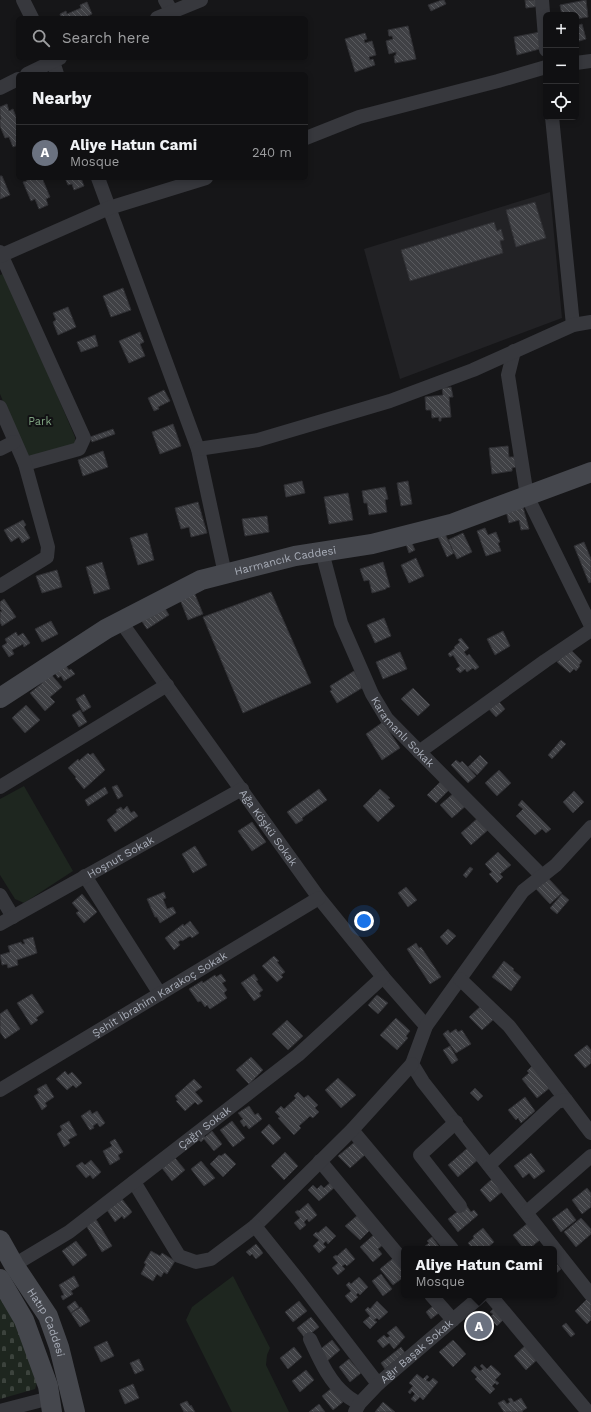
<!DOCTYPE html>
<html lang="en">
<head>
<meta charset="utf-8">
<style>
  :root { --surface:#101012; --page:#19191b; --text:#f1f3f6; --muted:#9c9d9f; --line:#303032; --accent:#1a73e8 }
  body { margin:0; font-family:"Work Sans",sans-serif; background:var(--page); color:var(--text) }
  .controls { position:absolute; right:12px; top:12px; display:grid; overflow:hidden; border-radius:6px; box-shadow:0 2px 6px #0003 }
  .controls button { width:36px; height:36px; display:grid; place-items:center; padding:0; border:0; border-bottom:1px solid var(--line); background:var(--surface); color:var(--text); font:20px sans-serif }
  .you { position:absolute; left:364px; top:921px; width:14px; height:14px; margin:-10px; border:3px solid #fff; border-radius:50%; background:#1a73e8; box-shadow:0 0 0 6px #1a73e833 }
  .badge { display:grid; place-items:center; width:26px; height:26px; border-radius:50%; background:var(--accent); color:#fff; font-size:13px; font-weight:700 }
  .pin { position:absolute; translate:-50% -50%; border:2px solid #fff; box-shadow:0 1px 4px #0006 }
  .popup { position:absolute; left:401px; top:1246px; width:156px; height:52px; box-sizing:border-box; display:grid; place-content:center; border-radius:6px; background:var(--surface); filter:drop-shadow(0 1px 3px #0005); font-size:13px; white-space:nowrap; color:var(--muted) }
  .popup b { font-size:15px; color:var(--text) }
  .popup::after { content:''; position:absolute; left:50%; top:100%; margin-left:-8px; border:8px solid transparent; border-top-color:var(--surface) }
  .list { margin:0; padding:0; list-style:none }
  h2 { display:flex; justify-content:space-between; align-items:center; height:52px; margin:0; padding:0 16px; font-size:17px }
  h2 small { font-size:13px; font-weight:400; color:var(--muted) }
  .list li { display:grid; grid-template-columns:26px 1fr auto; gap:12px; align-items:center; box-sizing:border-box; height:56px; padding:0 16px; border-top:1px solid var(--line) }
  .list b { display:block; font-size:15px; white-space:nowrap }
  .list p { margin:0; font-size:13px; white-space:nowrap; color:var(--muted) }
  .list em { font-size:13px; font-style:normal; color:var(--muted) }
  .icon { flex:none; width:22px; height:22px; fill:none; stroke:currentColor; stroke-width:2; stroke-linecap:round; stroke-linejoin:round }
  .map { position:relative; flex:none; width:591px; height:1412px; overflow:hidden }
  .search { position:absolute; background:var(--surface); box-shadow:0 2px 6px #0003; left:16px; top:16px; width:292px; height:44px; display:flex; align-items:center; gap:10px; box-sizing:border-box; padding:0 14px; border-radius:6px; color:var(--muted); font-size:15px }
  .panel { position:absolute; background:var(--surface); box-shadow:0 2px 6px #0003; left:16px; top:72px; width:292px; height:108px; border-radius:6px }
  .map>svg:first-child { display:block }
  .built { fill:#222225 }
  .green { fill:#1e261f }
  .cemetery { fill:url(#cemetery-stones) }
  .building { fill:url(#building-back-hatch); stroke:#303034 }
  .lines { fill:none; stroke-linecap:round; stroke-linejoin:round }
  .street { stroke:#37383d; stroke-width:14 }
  .secondary { stroke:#45474d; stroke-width:20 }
  .labels { text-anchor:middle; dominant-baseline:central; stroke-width:4; stroke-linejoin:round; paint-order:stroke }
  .park-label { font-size:11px; fill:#7fa381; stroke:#111113 }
  .street-label { font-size:11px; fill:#a8adb8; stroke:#111113 }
</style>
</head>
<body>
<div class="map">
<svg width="591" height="1412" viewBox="0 0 591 1412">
  <defs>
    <pattern id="cemetery-stones" width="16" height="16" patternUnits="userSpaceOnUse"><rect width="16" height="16" fill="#1e261f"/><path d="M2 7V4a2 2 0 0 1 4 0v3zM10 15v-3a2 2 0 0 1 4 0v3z" fill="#3c433d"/></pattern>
    <pattern id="building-back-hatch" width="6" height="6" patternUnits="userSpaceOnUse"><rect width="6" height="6" fill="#404145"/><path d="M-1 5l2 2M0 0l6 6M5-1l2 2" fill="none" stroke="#595a5e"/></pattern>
  </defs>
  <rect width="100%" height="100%" fill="#161618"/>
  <!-- built -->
  <path class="built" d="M550 192 562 318 400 379 364 249Z"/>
  <!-- green -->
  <path class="green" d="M5 273 75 437V444L32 458 24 452 0 394V275Z
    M24 786 73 871 24 903 15 899 0 875V799Z
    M233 1276 270 1348 267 1355 266 1365 289 1412H232L186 1320 192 1307Z"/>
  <!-- cemetery -->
  <path class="cemetery" d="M0 1298 21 1330 39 1376 35 1389 0 1399Z"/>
  <!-- building -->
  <path class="building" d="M442 0H444L446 4 431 11 428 5Z
    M525 0H540L541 6 526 8Z
    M586 0 588 17 576 19V15H562L560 5Z
    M87 2 92 14 86 17V18H61L60 14 66 11 67 14 81 8 80 5Z
    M582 24 586 39 576 42V26Z
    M408 26 416 59 395 63 394 56 396 55V52L389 54 386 41 393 39 392 36H389L388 30Z
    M540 32 543 48 517 55 514 37Z
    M365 33 367 39 364 40 365 43 372 41 376 55 369 57 370 60 373 59 375 65 355 72 345 39Z
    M7 104 9 111 13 109 18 122V145L13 147 9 137 5 138 0 126V119H1L0 115V107Z
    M0 176H2L10 195 0 199Z
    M26 178H42L50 197 46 199 48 205 39 209 35 199 31 201 23 182 27 181Z
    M65 178H81L84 186 74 190 72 184 68 185Z
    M535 202 546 238 516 247 506 210Z
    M494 222 497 231 501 229 504 240 500 241 503 253 410 281 401 250Z
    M123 288 131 310 111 317 103 296Z
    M68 307 76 327 58 335 53 322 56 320 53 313Z
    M140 332 144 342 140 344 145 356 129 363 119 341Z
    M95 335 98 346 81 352 77 342Z
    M451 387 453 397H449L451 417 441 418V421H439V417L432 418 431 410H426L425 397 443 395 442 388Z
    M164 390 170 401 158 407 159 409 154 411 148 398Z
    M173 424 181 446 160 454 152 432Z
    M113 429 115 434 92 442 90 437Z
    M508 446 509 457H515L516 467 512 468V471L492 474 489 448Z
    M103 451 108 467 83 476 78 460Z
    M302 481 305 493 286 497 284 485Z
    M408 481 412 504 401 506 397 483Z
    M385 487 388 499 385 500 387 512 369 515 367 503H364L362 491Z
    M348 493 353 520 329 524 324 497Z
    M198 502 207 533 191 537 189 527 181 529 175 508Z
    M523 507 529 529 521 530 519 520 509 523 506 511Z
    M267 516 269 532 245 536 242 519Z
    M23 520 26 525 24 527 30 538 22 543 19 537 11 542 4 530Z
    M485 528 488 535 496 532 500 542 498 543 501 551 486 556 477 531Z
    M147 533 154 560 138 565 130 538Z
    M463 533 472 552 457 559 448 540Z
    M445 534 454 553 447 557 438 537Z
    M411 541 415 550 409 553 406 544Z
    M584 542 591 559V582L589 583 574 546Z
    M416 558 424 576 409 583 401 565Z
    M102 562 110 589 94 594 86 567Z
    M383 562 390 587 386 588V589L372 593 369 580 364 581 360 569Z
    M57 570 62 587 42 593 36 576Z
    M194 592 203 614 188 620 179 597Z
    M271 592 311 683 243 713 203 617Z
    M4 599 16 617 2 626 0 622V612L2 611 0 609V602Z
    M163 605 169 615 147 629 141 620Z
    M384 618 391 636 375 643 367 625Z
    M51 621 58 634 42 642 35 629Z
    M503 631 510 646 495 655 487 639Z
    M16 632 18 636 23 633 30 643 24 647 23 644 12 650 14 654 9 657 2 646 7 643 5 639Z
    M461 638 469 648 464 652 467 656 469 654 479 667 475 670 473 668 467 672 465 669 460 673 456 669 460 666 453 655 450 657 448 654 455 648 454 647 460 642 458 640Z
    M570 649 582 661 579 665 580 666 576 671 574 669 570 673 557 662Z
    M400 652 407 669 383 679 376 662Z
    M63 662 69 670 71 669 75 674 64 681 61 676 58 678 53 670Z
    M354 671 361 684 362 688 337 703 330 691 332 690 330 686Z
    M49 672 62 687 50 697 55 702 45 711 30 693 41 684Z
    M413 688 430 705 418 716 401 699Z
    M84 694 91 707 83 712 76 699Z
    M496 698 505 709 496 717 487 707Z
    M26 705 40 720 25 733 12 718Z
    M80 710 87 722 79 727 72 715Z
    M383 722 400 748 382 760 366 734Z
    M561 740 566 744 552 759 548 755Z
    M88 753 90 755 93 753 105 770 84 789 75 778 76 777 68 768 78 759 79 761Z
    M480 755 488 763 477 775 468 767Z
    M456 760 460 763 462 761 476 776 468 783 451 765Z
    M499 770 511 783 497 796 485 783Z
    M442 780 451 788 436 803 427 795Z
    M117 785 123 796 118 799 112 787Z
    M105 787 108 793 88 806 85 800Z
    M319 789 327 800 302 818 303 820 296 824 287 812Z
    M380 789 390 798 388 799 395 806 378 822 363 806Z
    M574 791 584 802 573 813 563 802Z
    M455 792 468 804 452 818 440 805Z
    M522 800 551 829 546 833 542 829 535 835 516 816 523 809 518 805Z
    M127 806 131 813 134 811 138 816 115 832 107 820 117 812 116 810 121 807 123 810Z
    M479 817 489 829 471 845 461 833Z
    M252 822 266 842 252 851 238 831Z
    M195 846 207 865 193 873 182 854Z
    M498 852 511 865 500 874 503 877 497 883 489 874 492 872 485 864Z
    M470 867 473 869 466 878 463 875Z
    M547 877 562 893 550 904 536 889Z
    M406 887 417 900 408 907 398 893Z
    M164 892 166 898 163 899 167 909 173 907 176 913 160 923 157 917H155L147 899Z
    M82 894 97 912 84 923 76 913 79 911 72 903Z
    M562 894 569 900 557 914 550 908Z
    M190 921 199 933 192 938 190 936 182 941 181 940 178 942 180 945 174 950 165 938 183 924 184 926Z
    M448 929 456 936 447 945 440 937Z
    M33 937 37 953 17 960 18 965 8 968 7 964 2 965 0 955 10 952 8 946 21 942 22 944H25L23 940Z
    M416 943 419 948 421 947 441 977 430 984 407 949Z
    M274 956 279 961 277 962 285 972 281 975 283 977 277 982 262 966Z
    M504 961 514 969 513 970 521 977 511 991 492 977Z
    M221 974 226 981 222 983 227 990 224 993 227 998 210 1009 207 1005 205 1007 201 1001 198 1002 189 989 202 981 203 983 215 975 216 977Z
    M254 974 258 980 256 981 263 990 259 993 261 996 254 1001 241 983Z
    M32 994 44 1012 36 1018 38 1020 31 1025 17 1003Z
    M377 995 388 1003 378 1014 368 1005Z
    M482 1005 495 1018 482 1030 469 1017Z
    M7 1009 20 1029 5 1039 0 1032V1014Z
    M396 1018 410 1031 406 1036 408 1038 397 1050 380 1035Z
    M287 1020 303 1036 288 1050 272 1034Z
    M456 1029 458 1032 462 1030 471 1044 456 1053 443 1034 448 1030 450 1033Z
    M587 1045 591 1050V1063L585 1068 574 1055Z
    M450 1046 458 1060 452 1064 443 1050Z
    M251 1057 263 1070 249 1084 236 1070Z
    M533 1065 551 1087 537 1098 522 1079 529 1073 527 1071Z
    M65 1071 68 1075 72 1072 82 1083 76 1088 73 1085 67 1090 56 1079Z
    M338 1078 356 1095 341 1108 325 1090Z
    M194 1079 202 1087 195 1092 203 1101 198 1105 195 1102 185 1111 176 1101 178 1100 175 1096Z
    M46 1084 54 1097 45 1103 47 1106 42 1110 34 1096 39 1093 37 1089Z
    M475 1088 483 1096 478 1101 470 1093Z
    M298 1092 304 1098 308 1095 318 1105 315 1108 319 1112 313 1118 310 1116 299 1126 301 1128 294 1135 278 1118 280 1117 275 1112 281 1106 284 1109 296 1098 294 1096Z
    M525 1097 535 1111 521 1123 518 1118 516 1120 508 1110Z
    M249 1106 255 1115 258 1113 262 1119 249 1129 246 1125 244 1127 240 1121 243 1119 238 1113Z
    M90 1110 92 1114 97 1111 105 1123 100 1127 97 1123 93 1126 94 1128 90 1130 81 1116Z
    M69 1121 77 1135 68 1140 70 1143 64 1147 57 1134 62 1130 60 1126Z
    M232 1121 245 1138 233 1147 220 1130Z
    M269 1124 281 1138 273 1145 261 1132Z
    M212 1131 222 1144 214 1151 204 1139 201 1142 198 1139 203 1135 205 1137Z
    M115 1139 123 1152 118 1155 120 1159 110 1165 103 1151 112 1146 110 1142Z
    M356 1141 367 1153 350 1168 338 1156Z
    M470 1146 480 1158 458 1177 448 1165Z
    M285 1152 298 1166 284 1180 271 1166Z
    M225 1153 236 1164 223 1177 210 1164 219 1155 221 1156Z
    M531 1153 545 1171 534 1179 529 1173 523 1178 514 1166Z
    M175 1158 185 1170 172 1181 162 1168Z
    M91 1160 101 1172 93 1179 90 1175 86 1178 76 1166 82 1162 85 1165Z
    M201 1161 215 1178 204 1186 191 1169Z
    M493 1178 504 1190 490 1202 480 1190Z
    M332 1181 336 1186 319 1201 308 1190 313 1185 317 1189 321 1185 324 1188Z
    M587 1188 591 1193V1207L582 1214 572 1200Z
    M122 1199 132 1212 124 1219 122 1216 115 1222 107 1210Z
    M308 1203 317 1215 309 1222 307 1219 304 1222 306 1225 300 1230 294 1223 300 1218 295 1212 298 1210 299 1211Z
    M466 1205 471 1212 474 1210 478 1215 458 1232 448 1219Z
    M567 1208 576 1220 561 1232 552 1219Z
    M359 1214 372 1228 360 1240 345 1226Z
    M94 1216 112 1246 102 1252 84 1222Z
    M581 1218 591 1229V1234L576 1247 564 1232Z
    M528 1223 541 1239 529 1249H524L513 1235Z
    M326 1226 336 1236 328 1244 326 1241 323 1244 326 1247 319 1253 313 1246 319 1240 313 1235 316 1232 318 1233Z
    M483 1228 494 1242 486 1249H473L468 1243 474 1238 473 1236Z
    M376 1233 385 1243 378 1249 382 1254 373 1262 360 1247Z
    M432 1237 441 1249H426L424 1247 429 1243 427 1241Z
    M76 1241 87 1255 73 1266 62 1251Z
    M256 1244 263 1253 256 1259 252 1254 250 1256 246 1252Z
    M346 1248 355 1259 347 1266 345 1264 342 1266 345 1269 338 1275 332 1268 338 1263 333 1257 336 1255 337 1256Z
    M151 1251 160 1256 162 1253 175 1261 167 1274 164 1272 161 1277 157 1274 153 1281 141 1274 146 1264 144 1263Z
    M397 1255 404 1264V1277L393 1285 380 1269Z
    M554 1260 561 1269 554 1275Z
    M381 1274 392 1289 383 1296 372 1281Z
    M74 1276 79 1286 71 1291 73 1294 63 1300 61 1296 64 1295 59 1285Z
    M359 1277 368 1287 360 1295 358 1293 356 1295 358 1297 351 1303 345 1296 351 1291 346 1285 349 1282 351 1284Z
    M589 1297 591 1299V1320L587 1324 575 1311Z
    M75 1301 79 1307 71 1313 67 1307Z
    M299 1301 307 1311 293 1322 285 1312Z
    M377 1301 388 1312 379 1320 377 1318 374 1320 377 1322 370 1329 363 1322 370 1316 365 1310 368 1307 370 1309Z
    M434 1305 440 1312 431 1319 426 1312Z
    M496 1306 506 1317 497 1326 491 1320 493 1318 491 1316 493 1314 490 1312Z
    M81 1307 90 1321 80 1327 71 1313Z
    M311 1317 319 1327 305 1338 297 1328Z
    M488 1317V1334L470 1335 469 1318Z
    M566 1323 575 1334 571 1337 562 1326Z
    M396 1326 405 1337 394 1349 389 1343 383 1348 377 1341 384 1335 387 1338 390 1336 387 1333Z
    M332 1340 340 1350 326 1362 318 1351Z
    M453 1340 466 1354 453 1367 439 1352Z
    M107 1341 114 1356 101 1362 94 1347Z
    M528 1343 540 1357 526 1370 514 1356Z
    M294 1347 302 1357 288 1369 280 1358Z
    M401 1347 405 1353 385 1369 381 1363Z
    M139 1359 144 1370 135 1374 130 1363Z
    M349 1359 361 1373 350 1382 339 1367Z
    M482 1364 487 1369 491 1365 501 1374 495 1380 499 1383 497 1385 495 1383 492 1386 495 1389 490 1394 475 1379 477 1377 471 1371 475 1366 480 1371 483 1369 480 1366Z
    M306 1370 314 1380 300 1392 292 1381Z
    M417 1374 423 1379 427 1375 429 1377 426 1380 429 1382 433 1378 438 1382 423 1400 420 1397 415 1402 411 1399 415 1394 412 1391 410 1394 408 1392 413 1386 409 1383Z
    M133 1384 139 1398 125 1404 119 1390Z
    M332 1388 343 1402 333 1410 322 1396Z
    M511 1398 514 1402 521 1398 527 1408 522 1411 523 1412H504L498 1403 504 1400 507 1404 510 1402 508 1399Z
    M187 1401 190 1406 191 1405 195 1412H184L180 1404Z
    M383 1402 395 1412H375Z
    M319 1404 325 1412H309Z"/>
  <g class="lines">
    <!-- street -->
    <g class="street">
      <path d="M23 0 32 18"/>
      <path d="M165 0 172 12"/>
      <path d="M542 0 546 50"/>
      <path d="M157 18 201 0"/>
      <path d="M52 58 57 74"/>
      <path d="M576 63 591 61"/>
      <path d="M27 74 60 58"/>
      <path d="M0 88 18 79"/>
      <path d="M552 117 573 325"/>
      <path d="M306 138 359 117 498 81 546 67"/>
      <path d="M98 178 198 449 225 574"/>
      <path d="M0 252 84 438 79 449 25 464"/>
      <path d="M0 256 109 208 206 178"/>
      <path d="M514 351 508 375 527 496 591 626"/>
      <path d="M0 407 25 464 48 547 47 557 0 586"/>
      <path d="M0 449 14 442"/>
      <path d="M198 449 258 440 390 401 473 370 573 325 591 322"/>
      <path id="s1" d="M322 552 341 623 372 694 387 719 542 876"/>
      <path id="s2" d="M121 622 319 898 383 977 426 1026"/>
      <path d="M419 752 545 661 591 630"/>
      <path d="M0 787 167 685"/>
      <path d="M591 827 556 865 523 891 426 1026 412 1064 423 1082 591 1295"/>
      <path d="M85 876 160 994"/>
      <path d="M0 895 13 917"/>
      <path id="s3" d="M0 924 242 789"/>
      <path d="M460 979 509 1026 566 1100"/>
      <path id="s4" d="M0 1090 319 898"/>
      <path d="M456 1122 420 1155 460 1206"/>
      <path d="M352 1130 452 1249"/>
      <path d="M320 1161 404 1262"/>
      <path d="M489 1165 557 1102 566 1100 591 1133"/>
      <path d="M134 1182 179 1256 196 1262 211 1259 255 1226 352 1130 412 1064"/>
      <path d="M527 1212 591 1156"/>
      <path d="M255 1226 299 1281 378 1384"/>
      <path id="s5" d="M14 1265 69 1232 232 1106 298 1055 383 977"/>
      <path d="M431 1295 453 1320"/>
      <path d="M490 1295 588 1412"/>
      <path d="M310 1339C319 1358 329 1382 346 1395 350 1399 355 1401 359 1404"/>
      <path d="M0 1411 50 1398"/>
      <path id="s6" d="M355 1412 359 1404 378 1384 482 1295"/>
    </g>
    <!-- secondary -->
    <g class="secondary">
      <path id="s7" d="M0 698 106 629 201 580 295 556 372 544 451 524 591 472"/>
      <path id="s8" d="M0 1240 14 1265 48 1316 59 1347 75 1412"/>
      <path d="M0 1279 24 1320 48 1386 52 1412"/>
    </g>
  </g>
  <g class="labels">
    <!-- park labels -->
    <g class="park-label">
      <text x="40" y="421">Park</text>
    </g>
    <!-- street labels -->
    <g class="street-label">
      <text stroke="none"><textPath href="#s7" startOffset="320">Harmancık Caddesi</textPath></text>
      <text stroke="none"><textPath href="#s1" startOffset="200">Karamanlı Sokak</textPath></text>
      <text stroke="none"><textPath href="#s2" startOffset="253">Ağa Köşkü Sokak</textPath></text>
      <text stroke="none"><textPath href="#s3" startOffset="138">Hoşnut Sokak</textPath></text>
      <text stroke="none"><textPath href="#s4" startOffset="186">Şehit İbrahim Karakoç Sokak</textPath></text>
      <text stroke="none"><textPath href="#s5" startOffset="235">Çağrı Sokak</textPath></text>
      <text stroke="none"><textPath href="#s8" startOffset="95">Hatıp Caddesi</textPath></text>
      <text stroke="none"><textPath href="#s6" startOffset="87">Ağır Başak Sokak</textPath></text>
    </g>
  </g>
</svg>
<div class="controls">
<button>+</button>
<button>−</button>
<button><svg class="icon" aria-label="locate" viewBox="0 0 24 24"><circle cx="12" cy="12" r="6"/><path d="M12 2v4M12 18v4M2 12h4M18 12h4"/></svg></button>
</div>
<div class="you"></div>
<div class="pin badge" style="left:479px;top:1326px;background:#6b7280">A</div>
<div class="popup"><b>Aliye Hatun Cami</b>Mosque</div>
<div class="search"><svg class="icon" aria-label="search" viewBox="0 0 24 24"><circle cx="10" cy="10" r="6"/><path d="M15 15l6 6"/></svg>Search here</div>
<section class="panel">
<h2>Nearby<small></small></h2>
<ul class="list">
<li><span class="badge" style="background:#6b7280">A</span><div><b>Aliye Hatun Cami</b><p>Mosque</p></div><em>240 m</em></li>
</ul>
</section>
</div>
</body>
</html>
